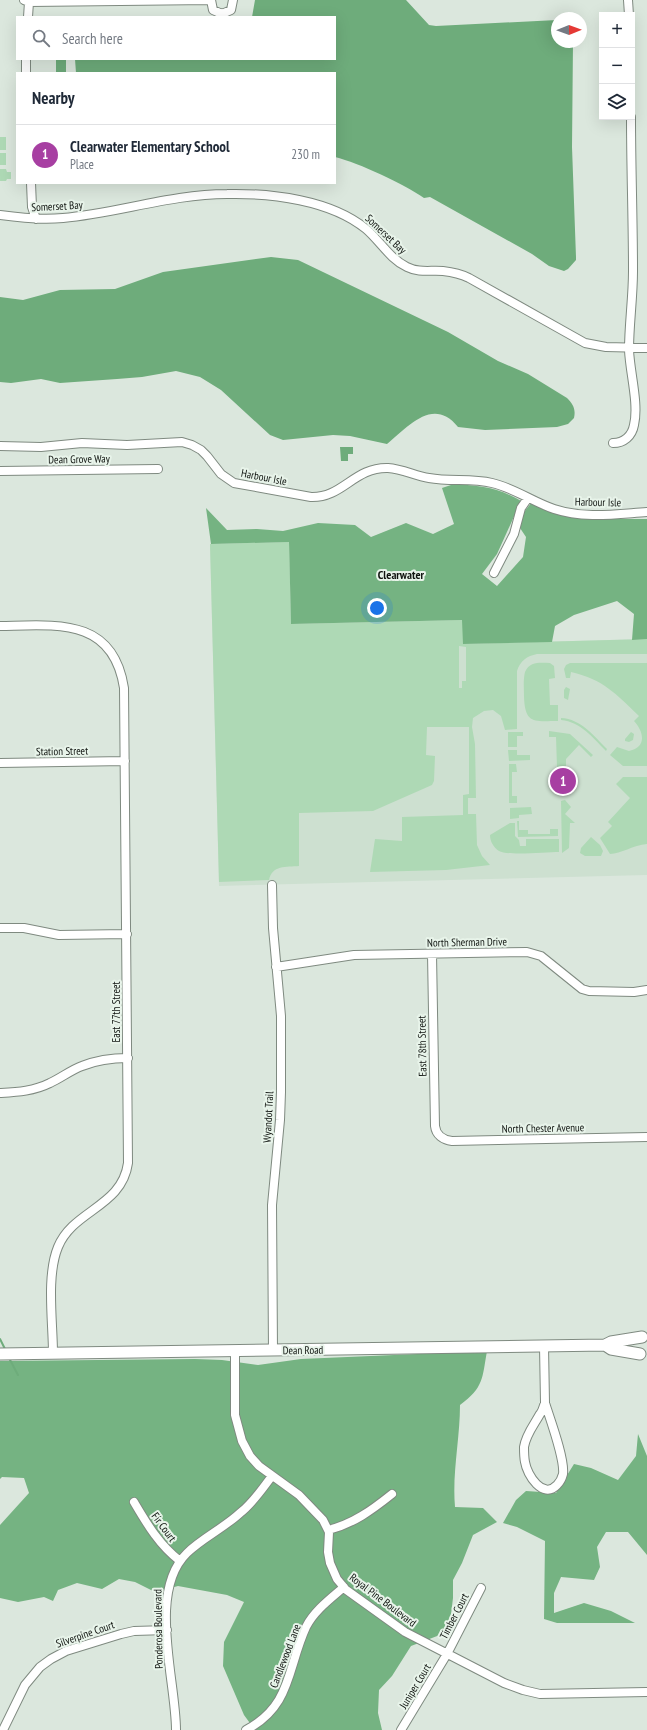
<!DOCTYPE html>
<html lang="en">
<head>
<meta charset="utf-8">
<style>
  :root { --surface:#fff; --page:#f2f2f3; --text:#1f2937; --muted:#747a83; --line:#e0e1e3; --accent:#a73fa2 }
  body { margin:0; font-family:"PT Sans Narrow",sans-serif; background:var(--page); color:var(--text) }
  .controls { position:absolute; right:12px; top:12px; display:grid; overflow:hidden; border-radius:0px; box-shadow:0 4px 16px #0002 }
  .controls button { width:36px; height:36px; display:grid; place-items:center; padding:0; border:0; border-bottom:1px solid var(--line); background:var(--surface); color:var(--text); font:20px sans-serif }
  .compass { position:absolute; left:551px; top:12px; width:36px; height:36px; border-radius:50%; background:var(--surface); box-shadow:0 4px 16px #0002; rotate:89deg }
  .you { position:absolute; left:377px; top:608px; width:14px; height:14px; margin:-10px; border:3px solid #fff; border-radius:50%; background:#1a73e8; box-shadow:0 0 0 6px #1a73e833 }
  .badge { display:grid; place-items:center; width:26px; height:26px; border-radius:50%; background:var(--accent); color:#fff; font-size:13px; font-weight:700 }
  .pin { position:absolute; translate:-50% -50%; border:2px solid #fff; box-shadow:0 1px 4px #0006 }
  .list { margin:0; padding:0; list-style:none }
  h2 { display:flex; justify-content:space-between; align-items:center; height:52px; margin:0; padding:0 16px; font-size:17px }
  h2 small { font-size:13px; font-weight:400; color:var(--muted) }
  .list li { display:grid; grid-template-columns:26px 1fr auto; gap:12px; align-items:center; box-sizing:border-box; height:60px; padding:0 16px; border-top:1px solid var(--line) }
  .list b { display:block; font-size:15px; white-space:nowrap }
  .list p { margin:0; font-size:13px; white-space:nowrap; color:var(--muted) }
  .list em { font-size:13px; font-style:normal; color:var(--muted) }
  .icon { flex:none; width:22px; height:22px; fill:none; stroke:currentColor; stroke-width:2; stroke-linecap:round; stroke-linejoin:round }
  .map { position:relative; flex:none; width:647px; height:1730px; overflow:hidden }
  .search { position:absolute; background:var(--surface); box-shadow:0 4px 16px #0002; left:16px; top:16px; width:320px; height:44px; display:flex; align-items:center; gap:10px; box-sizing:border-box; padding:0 14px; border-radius:0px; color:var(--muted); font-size:15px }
  .panel { position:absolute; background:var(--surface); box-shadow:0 4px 16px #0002; left:16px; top:72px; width:320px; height:112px; border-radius:0px }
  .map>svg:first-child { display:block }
  .built { fill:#cde0d0 }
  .green { fill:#aed9b5; fill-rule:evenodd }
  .forest { fill:#75b382 }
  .water { fill:#6eac7b }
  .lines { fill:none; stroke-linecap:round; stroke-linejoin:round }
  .stream { stroke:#6eac7b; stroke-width:2 }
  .street-casing { stroke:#7f8a80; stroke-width:10 }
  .secondary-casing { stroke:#7f8a80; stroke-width:13 }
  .street { stroke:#fff; stroke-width:8 }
  .secondary { stroke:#fff; stroke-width:11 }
  .labels { text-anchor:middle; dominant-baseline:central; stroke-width:4; stroke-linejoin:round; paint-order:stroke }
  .street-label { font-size:11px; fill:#0f130f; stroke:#e8f4ea }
  .neighbourhood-label { font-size:12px; font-weight:bold; fill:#0f130f; stroke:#e8f4ea }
</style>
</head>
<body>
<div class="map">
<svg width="647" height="1730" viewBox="0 0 647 1730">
  <rect width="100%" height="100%" fill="#dbe7dd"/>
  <!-- built -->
  <path class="built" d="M289 542 291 624 463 620V644L647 639V875L219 886 210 544Z"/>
  <!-- green -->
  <path class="green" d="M0 137H6V150H0Z
    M0 153H6V165H0Z
    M0 169H6L7 172H11V179H7L6 181H0Z
    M289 542 291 624 463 620 464 644 647 639V654H537C527 656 520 661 517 671V729L505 730 501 716 493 710 484 711 473 718 472 727 475 744 476 798H468V814H476L477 845 482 856 490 865 446 870 370 872 375 839 402 841V817L463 815V795L469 794V727H427L426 755 435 756 434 781 432 785 373 811 299 813V866C286 867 272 865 269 880L219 882 210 544ZM459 646 466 647V681H462V688H459Z
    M550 663 554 666 555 678 549 679 550 705H558V721C535 721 525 725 524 697 524 689 523 680 525 672 530 661 540 663 550 663Z
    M570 663H647V766H623L610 755 617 747 629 751C647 747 644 732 634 721L639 716C615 693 604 680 571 672L570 678H566L564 669 566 665Z
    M566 687 570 689 568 700 564 698V690Z
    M561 718C581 719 594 736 607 749L606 751C592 737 581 722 561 720Z
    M549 731 570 734 593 755 591 757 579 745 566 759V767H557L556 737H549Z
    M508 732H523V736H517V747H508Z
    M631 732 634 734 633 740 629 742 625 741V739Z
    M508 750H517V755H530V760L509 761Z
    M509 764H516L517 772H512V796H517V803H509Z
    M623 777H647V844C633 845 621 854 610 854L600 838 612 826 608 822 630 798 616 784Z
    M565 800 571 807 565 814 575 823H570L569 848 562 853 561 801Z
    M531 807 532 814 519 815V818L510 819V808Z
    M517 821H519V830H528V834H550V829H558V836L518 837Z
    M510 823H515V836L519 840 520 846H526V839H559V852C547 852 507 856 499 851 493 847 490 841 490 835Z
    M591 837 600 845 603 851 601 856H585L580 853 581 848Z"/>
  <!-- forest -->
  <path class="forest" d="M454 484C481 486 497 487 521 501L497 554 482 574 497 586 523 557 526 537 520 528 524 512 532 502 551 511 585 519H647V639L632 640 634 614 617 601 574 615 555 626 552 642 463 644 462 620 291 624 289 542 211 544 206 508 227 530 257 529 283 531 318 523 355 525 371 537 406 523 433 534 454 524 442 488Z
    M487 1351C482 1379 484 1387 460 1405 460 1439 452 1473 455 1507L483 1508 497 1522 473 1535 462 1563 453 1580V1598L450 1622 445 1633 411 1646 392 1676 379 1690 378 1713 382 1730H255L244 1715 223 1666 224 1642 244 1602 227 1595 178 1586 155 1592 135 1582 119 1579 102 1589 77 1583 58 1590 53 1601 44 1597 18 1602 0 1598V1525L29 1493 24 1478 2 1477 0 1479V1361L195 1359 222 1360 258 1365 301 1359Z
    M638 1434 647 1456V1555L628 1532H606L597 1547 600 1567 594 1580 561 1577 554 1593V1613L584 1603 611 1611 635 1623H557L544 1619 545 1541 517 1527 503 1523 516 1500 526 1491 556 1493 574 1464 591 1468 618 1480 636 1456Z"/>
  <!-- water -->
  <path class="water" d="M255 0H406L429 25 436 26 557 20V42H573L572 147 576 257V260L568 269 564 271 549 266 532 254 430 197 424 198C404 184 359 163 335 157V73H76L75 59H335V17H252Z
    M56 59H66V73H56Z
    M271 257 298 260 448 332 498 361 528 374 567 398C573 404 576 409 574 418L568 424 557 427 485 430 458 427C433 396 408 427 387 444L350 436 333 435 283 440 270 435 221 390 200 377 176 371 142 377 117 379 60 383 41 379 11 383 0 382V297L23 300 60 290 115 289 163 272Z
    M340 447H353V454H348V461H341Z"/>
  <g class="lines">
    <!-- stream -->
    <path class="stream" d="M0 1339 6 1351
      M9 1358 18 1375"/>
    <!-- street casing -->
    <g class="street-casing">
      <path id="street" d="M24 0 29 2 211 0
        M211 0 213 10 222 14 231 10 233 0
        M628 0 629 15
        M28 17 29 2
        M26 59V73
        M31 183 32 207 36 219
        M0 215C21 218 42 220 63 218 118 213 172 194 227 194 271 193 331 200 366 229 380 241 390 259 407 267 419 273 430 270 443 271 452 272 461 274 469 278L585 343 606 347 647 348
        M613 443C624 443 632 436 634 425 639 404 630 373 629 350 629 324 633 298 633 271 633 220 631 168 631 117
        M0 446 41 447 82 443 127 445 182 442 192 445 201 450 207 456 221 474 234 483 311 497C343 498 354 467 388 468 403 469 415 476 429 478 450 482 471 478 492 483 514 488 533 502 554 509 584 519 616 514 647 512
        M0 471 158 469
        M494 573 514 534 521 508 528 498
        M0 626C56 625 113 617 124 688L128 1163C122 1207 73 1210 58 1247 46 1276 53 1322 53 1354
        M0 763 125 761
        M272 885 273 928 281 1016V1092L280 1120 272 1205 273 1351
        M0 928H24L59 935 127 934
        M432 954 435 1126C436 1135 443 1140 452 1141L647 1137
        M276 967 354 955 527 952 541 956 582 989 589 991 634 992 647 990
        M1 1093C18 1092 34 1091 50 1083 61 1078 71 1070 82 1066 97 1060 112 1058 128 1058
        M544 1346 545 1403
        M235 1351V1415L242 1441 250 1456 259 1466 299 1495 323 1520 329 1532 328 1552 330 1563 337 1579 342 1585 345 1589 405 1632 504 1683 523 1690 540 1694 647 1692
        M545 1403C550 1419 565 1459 563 1474 562 1478 560 1482 557 1485 543 1500 527 1475 525 1462 524 1457 524 1452 524 1447 526 1434 534 1425 540 1414 543 1411 543 1407 545 1403Z
        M134 1502C147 1524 159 1545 180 1561
        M328 1530C353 1524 372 1510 392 1494
        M3 1730 25 1685 40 1667 51 1659 66 1651 121 1634 134 1631 167 1630
        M176 1730C176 1680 147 1592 187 1553 202 1538 224 1528 240 1513 253 1503 262 1489 272 1476
        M246 1730C292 1706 287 1668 306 1627 314 1611 330 1599 344 1587
        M401 1730 447 1654 481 1588"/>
    </g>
    <!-- secondary casing -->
    <g class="secondary-casing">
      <path id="secondary" d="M605 1345 611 1349 640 1354
        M0 1354 605 1345 611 1342 642 1337"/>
    </g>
    <!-- street -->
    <use href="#street" class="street"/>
    <!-- secondary -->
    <use href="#secondary" class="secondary"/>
  </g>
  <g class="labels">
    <!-- street labels -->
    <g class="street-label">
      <text transform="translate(57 206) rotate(-3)">Somerset Bay</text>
      <text transform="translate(386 234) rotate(43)">Somerset Bay</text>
      <text transform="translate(79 459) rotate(-1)">Dean Grove Way</text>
      <text transform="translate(264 477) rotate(11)">Harbour Isle</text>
      <text transform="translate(598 502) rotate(1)">Harbour Isle</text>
      <text transform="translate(62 751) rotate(-1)">Station Street</text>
      <text transform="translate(467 942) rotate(-1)">North Sherman Drive</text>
      <text transform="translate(116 1012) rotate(-90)">East 77th Street</text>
      <text transform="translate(422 1046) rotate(-91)">East 78th Street</text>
      <text transform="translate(268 1117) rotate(-87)">Wyandot Trail</text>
      <text transform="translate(543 1128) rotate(-1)">North Chester Avenue</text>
      <text transform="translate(303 1350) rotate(-1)">Dean Road</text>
      <text transform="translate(164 1527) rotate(54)">Fir Court</text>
      <text transform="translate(383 1600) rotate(37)">Royal Pine Boulevard</text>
      <text transform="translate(454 1616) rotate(-63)">Timber Court</text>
      <text transform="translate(158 1629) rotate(-91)">Ponderosa Boulevard</text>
      <text transform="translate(85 1634) rotate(-19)">Silverpine Court</text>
      <text transform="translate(285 1656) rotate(-69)">Candlewood Lane</text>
      <text transform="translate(415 1686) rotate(-59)">Juniper Court</text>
    </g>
    <!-- neighbourhood labels -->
    <g class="neighbourhood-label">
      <text x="401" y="574">Clearwater</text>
    </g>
  </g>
</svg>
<div class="controls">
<button>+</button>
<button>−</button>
<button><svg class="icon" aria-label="layers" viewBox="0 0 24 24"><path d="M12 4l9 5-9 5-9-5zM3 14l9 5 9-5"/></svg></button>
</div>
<svg class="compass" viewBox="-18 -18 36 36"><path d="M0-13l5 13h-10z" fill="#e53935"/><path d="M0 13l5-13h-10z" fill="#747a83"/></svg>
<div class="you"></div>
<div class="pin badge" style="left:563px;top:781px">1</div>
<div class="search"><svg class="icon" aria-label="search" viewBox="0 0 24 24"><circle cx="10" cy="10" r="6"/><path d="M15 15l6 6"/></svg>Search here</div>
<section class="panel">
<h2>Nearby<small></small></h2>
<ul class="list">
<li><span class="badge">1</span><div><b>Clearwater Elementary School</b><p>Place</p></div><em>230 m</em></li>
</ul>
</section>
</div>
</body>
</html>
